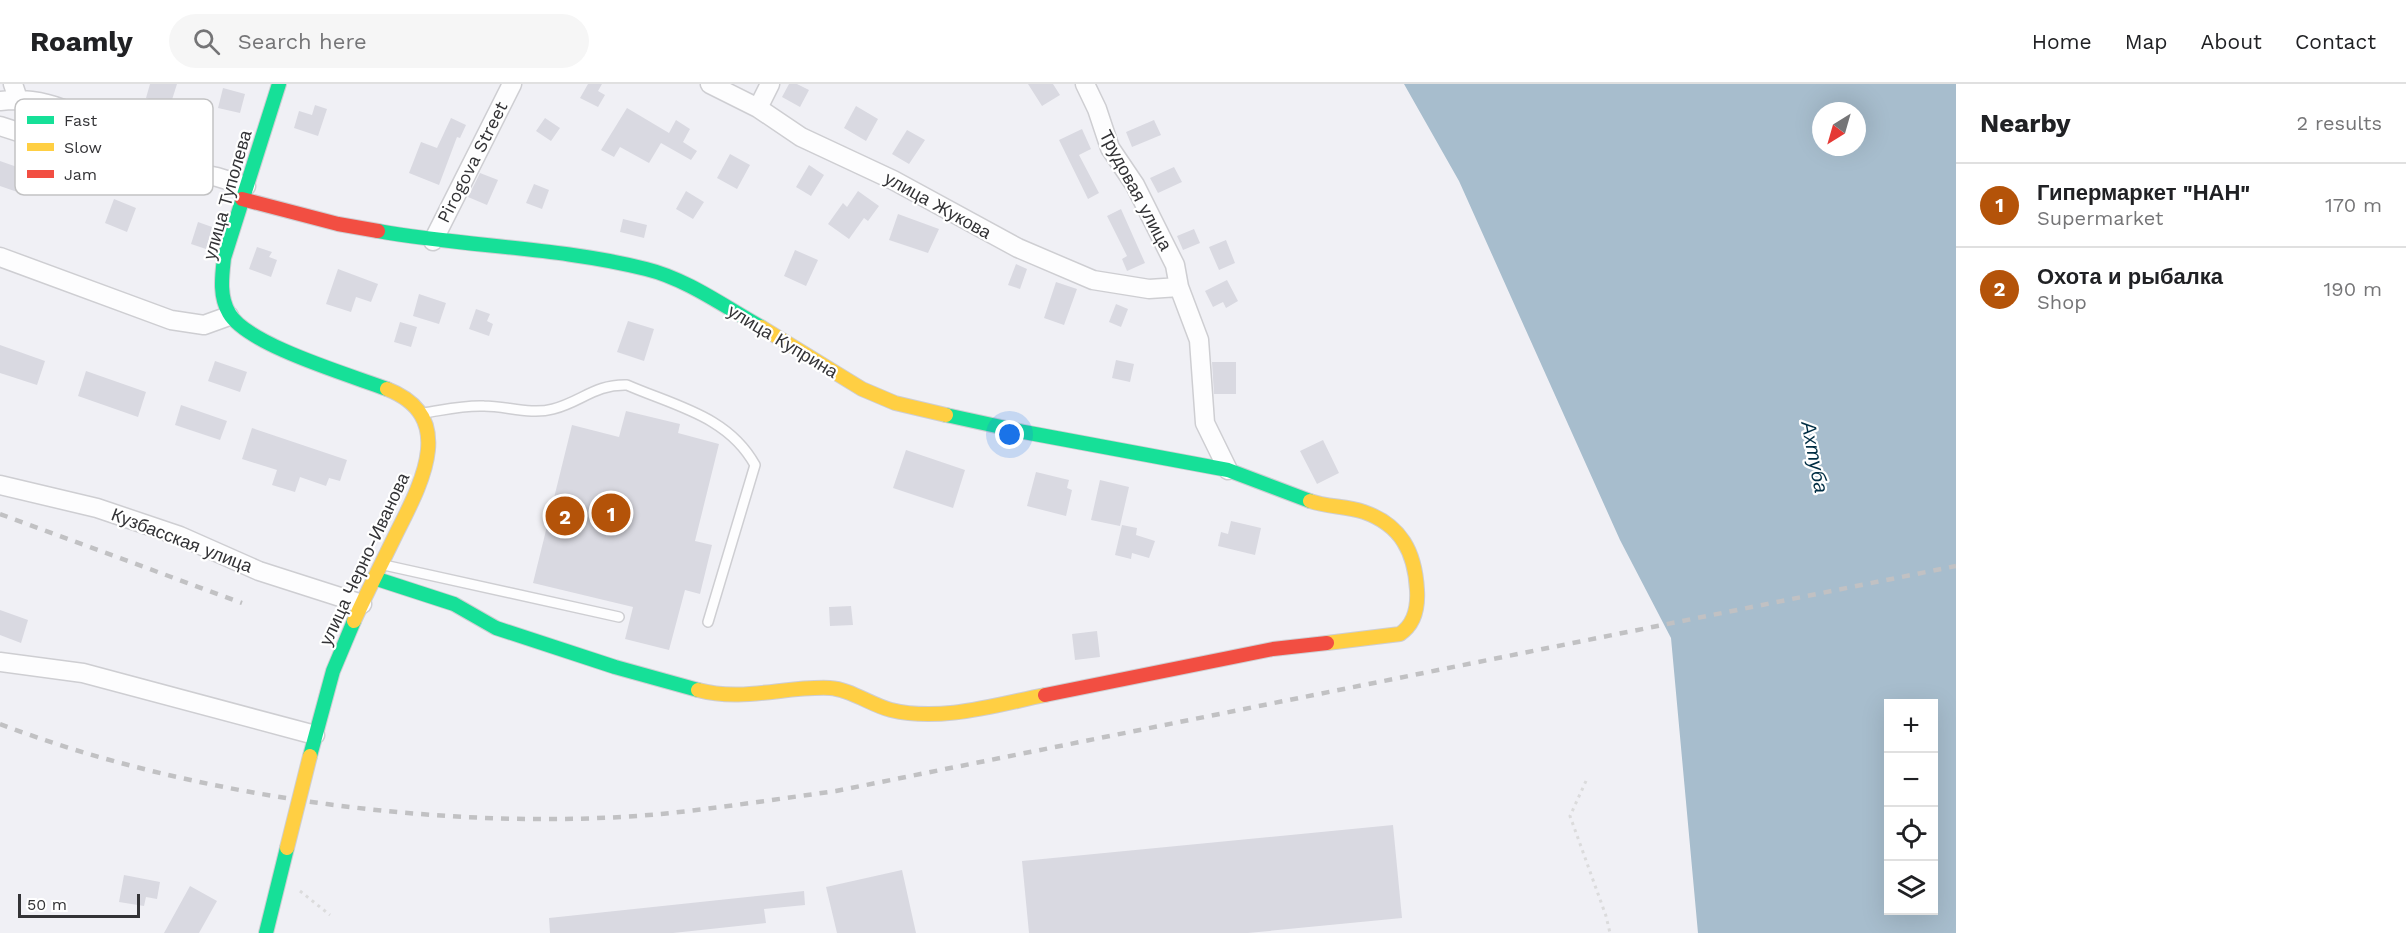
<!DOCTYPE html>
<html lang="en">
<head>
<meta charset="utf-8">
<style>
  :root { --surface:#fff; --page:#f6f6f6; --text:#202124; --muted:#757577; --line:#e0e0e0; --accent:#b45309 }
  body { margin:0; font-family:"Work Sans",sans-serif; background:var(--page); color:var(--text) }
  .controls { position:absolute; right:18px; bottom:18px; display:grid; overflow:hidden; border-radius:0px; box-shadow:0 6px 24px #0002 }
  .controls button { width:54px; height:54px; display:grid; place-items:center; padding:0; border:0; border-bottom:2px solid var(--line); background:var(--surface); color:var(--text); font:30px sans-serif }
  .compass { position:absolute; left:1812px; top:18px; width:54px; height:54px; border-radius:50%; background:var(--surface); box-shadow:0 6px 24px #0002; rotate:217deg }
  .scale { position:absolute; left:18px; bottom:15px; width:122px; box-sizing:border-box; padding-left:6px; border:3px solid #333336; border-top:0; font-size:16px; line-height:21px; white-space:nowrap; color:#333336; -webkit-text-stroke:4px #fff; paint-order:stroke }
  .you { position:absolute; left:1010px; top:351px; width:21px; height:21px; margin:-15px; border:4px solid #fff; border-radius:50%; background:#1a73e8; box-shadow:0 0 0 9px #1a73e833 }
  .badge { display:grid; place-items:center; width:39px; height:39px; border-radius:50%; background:var(--accent); color:#fff; font-size:20px; font-weight:700 }
  .pin { position:absolute; translate:-50% -50%; border:3px solid #fff; box-shadow:0 2px 6px #0006 }
  .list { margin:0; padding:0; list-style:none }
  h2 { display:flex; justify-content:space-between; align-items:center; height:78px; margin:0; padding:0 24px; font-size:26px }
  h2 small { font-size:20px; font-weight:400; color:var(--muted) }
  .list li { display:grid; grid-template-columns:39px 1fr auto; gap:18px; align-items:center; box-sizing:border-box; height:84px; padding:0 24px; border-top:2px solid var(--line) }
  .list b { display:block; font-size:22px; white-space:nowrap }
  .list p { margin:0; font-size:20px; white-space:nowrap; color:var(--muted) }
  .list em { font-size:20px; font-style:normal; color:var(--muted) }
  .icon { flex:none; width:33px; height:33px; fill:none; stroke:currentColor; stroke-width:2; stroke-linecap:round; stroke-linejoin:round }
  .map { position:relative; flex:none; width:1956px; height:849px; overflow:hidden }
  header { display:flex; align-items:center; gap:36px; box-sizing:border-box; height:84px; padding:0 30px; background:var(--surface); border-bottom:2px solid var(--line) }
  header strong { font-size:28px }
  nav { display:flex; gap:33px; margin-inline-start:auto; font-size:21px }
  .search { width:420px; height:54px; background:var(--page); display:flex; align-items:center; gap:15px; box-sizing:border-box; padding:0 21px; border-radius:33px; color:var(--muted); font-size:22px }
  main { display:flex }
  aside { flex:1; background:var(--surface) }
  .map>svg:first-child { display:block }
  .water { fill:#a7bdcd; fill-rule:evenodd }
  .building { fill:#d9d9e1 }
  .lines { fill:none; stroke-linecap:round; stroke-linejoin:round }
  .lane-casing { stroke:#ceced2; stroke-width:12 }
  .street-casing { stroke:#ceced2; stroke-width:21 }
  .fast-casing { stroke:#ceced2; stroke-width:16 }
  .slow-casing { stroke:#ceced2; stroke-width:16 }
  .jam-casing { stroke:#ceced2; stroke-width:16 }
  .path { stroke:#dbdbdc; stroke-width:3; stroke-dasharray:3 4.5; stroke-linecap:butt }
  .lane { stroke:#fdfdfe; stroke-width:9 }
  .street { stroke:#fdfdfe; stroke-width:18 }
  .fast { stroke:#16e098; stroke-width:14 }
  .slow { stroke:#ffcf43; stroke-width:14 }
  .jam { stroke:#f24e42; stroke-width:14 }
  .rail { stroke:#c1c1c3; stroke-width:4.5; stroke-dasharray:8 8; stroke-linecap:butt }
  .slow-bridge-casing { stroke:#ceced2; stroke-width:16; stroke-linecap:butt }
  .slow-bridge { stroke:#ffcf43; stroke-width:14 }
  .labels { text-anchor:middle; dominant-baseline:central; stroke-width:4.5; stroke-linejoin:round; paint-order:stroke }
  .street-label { font-size:18px; fill:#333336; stroke:#fff }
  .water-label { font-size:20px; font-style:italic; fill:#012e44; stroke:#fff }
  .key { fill:#fff; stroke:#c2c2c3; stroke-width:1.5 }
  .key-label { font-size:16px; fill:#333336 }
</style>
</head>
<body>
<header>
<strong>Roamly</strong>
<div class="search"><svg class="icon" aria-label="search" viewBox="0 0 24 24"><circle cx="10" cy="10" r="6"/><path d="M15 15l6 6"/></svg>Search here</div>
<nav><a>Home</a><a>Map</a><a>About</a><a>Contact</a></nav>
</header>
<main>
<div class="map">
<svg width="1956" height="849" viewBox="0 0 1956 849">
  <rect width="100%" height="100%" fill="#f0f0f5"/>
  <!-- water -->
  <path class="water" d="M1404 0H1956V849H1698L1671 554 1620 456 1459 97ZM1821 27H1857V63H1821ZM1888 620H1934V826H1888Z"/>
  <!-- building -->
  <path class="building" d="M150 0H177L170 22 146 14Z
    M588 0H602L598 7 605 11 598 23 580 14Z
    M789 0H797L809 6 800 23 782 13Z
    M1028 0H1053L1060 11 1042 22Z
    M223 4 245 10 240 29 218 24Z
    M315 21 327 25 318 52 294 44 299 27 312 31Z
    M856 22 878 35 866 57 844 44Z
    M627 24 669 49 676 36 690 45 683 58 697 67 691 76 661 59 649 79 620 63 614 73 601 66Z
    M451 34 466 41 460 54 457 53 439 101 409 89 421 58 437 64Z
    M545 34 560 44 551 57 536 47Z
    M1154 36 1161 51 1132 63 1126 48Z
    M1082 45 1091 65 1079 71 1099 109 1088 115 1059 56Z
    M907 46 925 56 909 80 892 70Z
    M730 70 750 81 737 105 717 94Z
    M0 77 34 89 26 111 0 102Z
    M809 81 824 91 811 112 796 103Z
    M1174 83 1182 98 1158 109 1150 94Z
    M480 89 498 96 487 121 468 113Z
    M534 100 549 106 542 125 526 119Z
    M686 107 704 118 693 135 676 125Z
    M858 107 879 122 868 137 864 134 849 155 828 140 843 119 847 123Z
    M114 115 136 124 127 148 105 139Z
    M1121 125 1145 179 1127 187 1122 175 1127 172 1107 132Z
    M898 130 939 145 928 169 889 156Z
    M623 135 647 141 644 154 620 148Z
    M198 138 212 143 206 165 191 160Z
    M1194 145 1200 159 1183 166 1177 152Z
    M1226 156 1235 179 1219 186 1209 163Z
    M257 163 272 168 269 173 277 176 271 193 249 185Z
    M795 166 818 176 806 202 784 192Z
    M1016 180 1027 185 1020 205 1008 201Z
    M338 185 378 200 371 218 356 213 351 228 326 220Z
    M1227 196 1238 217 1226 224 1223 218 1213 223 1205 207Z
    M1056 198 1077 205 1064 241 1044 234Z
    M419 210 446 219 439 240 413 232Z
    M1116 220 1128 225 1121 243 1109 238Z
    M476 225 490 230 487 237 493 240 489 252 469 245Z
    M628 237 654 245 644 277 617 268Z
    M400 238 417 243 411 263 394 258Z
    M0 261 45 277 37 301 0 289Z
    M1116 276 1134 280 1130 298 1112 294Z
    M215 277 247 288 240 308 208 297Z
    M1212 278H1236V310H1214Z
    M86 287 146 308 138 333 78 312Z
    M181 321 227 337 220 356 175 341Z
    M626 327 680 340 678 349 719 360 695 457 712 461 700 510 685 506 669 566 625 555 633 523 533 499 572 341 619 353Z
    M252 344 347 376 340 397 329 394 326 402 300 393 295 408 272 401 277 386 242 375Z
    M1323 356 1339 389 1317 400 1300 367Z
    M906 366 965 386 953 424 893 404Z
    M1036 388 1069 396 1067 404 1072 406 1066 432 1027 422Z
    M1100 396 1129 403 1120 442 1091 436Z
    M1231 437 1261 444 1255 471 1218 462 1221 448 1228 450Z
    M1122 441 1137 444 1136 451 1155 457 1149 474 1132 469 1131 475 1115 471Z
    M851 522 853 541 830 542 829 523Z
    M0 526 28 536 21 559 0 551Z
    M1097 547 1100 573 1075 576 1072 550Z
    M1393 741 1402 834 1248 849H1029L1022 777Z
    M902 786 916 849H837L826 803Z
    M124 791 160 798 157 815 146 813 144 822 119 818Z
    M190 802 217 817 199 849H164Z
    M804 807 805 821 764 825 766 839 673 849H550L549 834Z"/>
  <g class="lines">
    <!-- lane casing -->
    <g class="lane-casing">
      <path id="lane" d="M424 329C444 326 463 321 484 322 506 322 531 331 553 325 581 318 595 300 627 301 675 322 728 332 755 381L708 538
        M384 481 619 533"/>
    </g>
    <!-- street casing -->
    <g class="street-casing">
      <path id="street" d="M13 0 18 15 66 62
        M710 0 758 24 801 53 893 96 1018 164 1093 196 1149 205 1179 203
        M1085 0 1097 25 1110 64 1135 101 1175 181 1179 203 1199 256 1205 339 1228 386
        M0 17C60 10 99 42 141 80
        M758 24 770 0
        M0 42 96 73 162 82 217 93 246 102
        M433 157 512 0
        M0 173 171 236 204 241 229 232
        M0 401 97 424 180 452 259 487 362 520
        M0 578 83 589 315 651"/>
    </g>
    <!-- fast casing -->
    <g class="fast-casing">
      <path id="fast" d="M279 0 224 174C222 192 219 212 229 229 247 261 350 291 387 305
        M378 147C467 163 559 163 646 185 687 195 725 223 761 243
        M946 331 1024 348 1228 386 1310 417
        M374 494 454 520 496 544 615 583 698 606
        M310 672 333 587 354 537
        M266 849 287 764"/>
    </g>
    <!-- slow casing -->
    <g class="slow-casing">
      <path id="slow" d="M761 243 862 305 895 319 946 331
        M1310 417C1327 423 1347 422 1364 428 1401 441 1415 468 1417 506 1418 522 1415 540 1400 550L1327 559
        M354 537C367 508 382 479 396 450 420 402 459 333 387 305
        M698 606C743 618 785 602 830 604 850 605 871 621 891 626 941 638 995 621 1045 611"/>
    </g>
    <!-- jam casing -->
    <g class="jam-casing">
      <path id="jam" d="M242 115 338 140 378 147
        M1045 611 1273 565 1327 559"/>
    </g>
    <!-- path -->
    <path class="path" d="M1586 697 1570 732 1606 832 1610 849
      M300 807 330 831"/>
    <!-- lane -->
    <use href="#lane" class="lane"/>
    <!-- street -->
    <use href="#street" class="street"/>
    <!-- fast -->
    <use href="#fast" class="fast"/>
    <!-- slow -->
    <use href="#slow" class="slow"/>
    <!-- jam -->
    <use href="#jam" class="jam"/>
    <!-- rail -->
    <path class="rail" d="M0 430 242 519
      M0 640C193 714 455 749 661 730 719 724 778 715 836 707L1956 482"/>
    <!-- slow-bridge casing -->
    <g class="slow-bridge-casing">
      <path id="slow-bridge" d="M287 764 310 672"/>
    </g>
    <!-- slow-bridge -->
    <use href="#slow-bridge" class="slow-bridge"/>
  </g>
  <g class="labels">
    <!-- street labels -->
    <g class="street-label">
      <text transform="translate(472 78) rotate(-63)">Pirogova Street</text>
      <text transform="translate(1136 106) rotate(62)">Трудовая улица</text>
      <text transform="translate(227 111) rotate(-74)">улица Туполева</text>
      <text transform="translate(938 121) rotate(29)">улица Жукова</text>
      <text transform="translate(783 257) rotate(31)">улица Куприна</text>
      <text transform="translate(182 456) rotate(21)">Кузбасская улица</text>
      <text transform="translate(364 475) rotate(-65)">улица Черно-Иванова</text>
    </g>
    <!-- water labels -->
    <g class="water-label">
      <text transform="translate(1815 373) rotate(79)">Ахтуба</text>
    </g>
  </g>
  <!-- legend -->
  <rect x="15" y="15" width="198" height="96" rx="9" class="key"/>
  <rect x="27" y="32" width="27" height="8" fill="#16e098"/>
  <rect x="27" y="59" width="27" height="8" fill="#ffcf43"/>
  <rect x="27" y="86" width="27" height="8" fill="#f24e42"/>
  <g class="key-label">
    <text x="64" y="42">Fast</text>
    <text x="64" y="69">Slow</text>
    <text x="64" y="96">Jam</text>
  </g>
</svg>
<div class="controls">
<button>+</button>
<button>−</button>
<button><svg class="icon" aria-label="locate" viewBox="0 0 24 24"><circle cx="12" cy="12" r="6"/><path d="M12 2v4M12 18v4M2 12h4M18 12h4"/></svg></button>
<button><svg class="icon" aria-label="layers" viewBox="0 0 24 24"><path d="M12 4l9 5-9 5-9-5zM3 14l9 5 9-5"/></svg></button>
</div>
<svg class="compass" viewBox="-18 -18 36 36"><path d="M0-13l5 13h-10z" fill="#e53935"/><path d="M0 13l5-13h-10z" fill="#757577"/></svg>
<div class="scale">50 m</div>
<div class="you"></div>
<div class="pin badge" style="left:611px;top:429px">1</div>
<div class="pin badge" style="left:565px;top:432px">2</div>
</div>
<aside>
<h2>Nearby<small>2 results</small></h2>
<ul class="list">
<li><span class="badge">1</span><div><b>Гипермаркет &quot;НАН&quot;</b><p>Supermarket</p></div><em>170 m</em></li>
<li><span class="badge">2</span><div><b>Охота и рыбалка</b><p>Shop</p></div><em>190 m</em></li>
</ul>
</aside>
</main>
</body>
</html>
